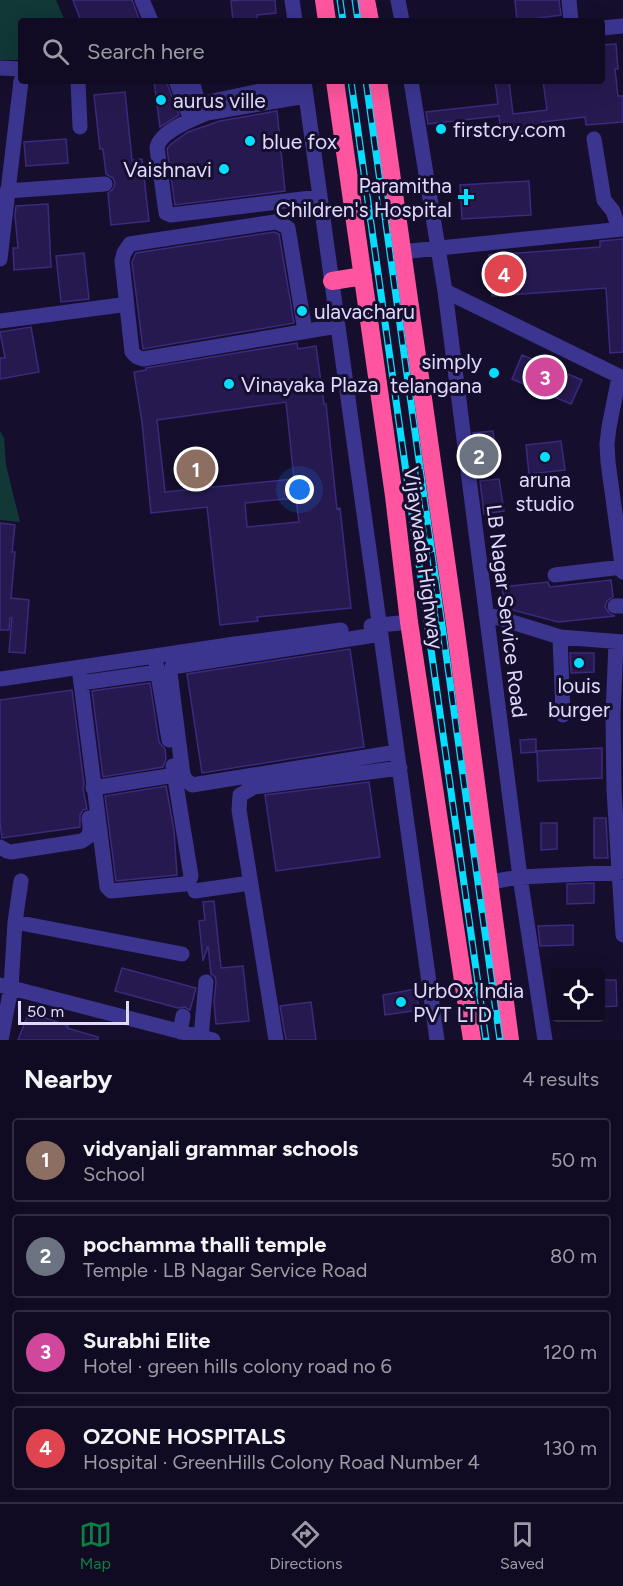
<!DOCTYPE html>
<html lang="en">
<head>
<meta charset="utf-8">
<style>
  :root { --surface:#100b22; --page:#19142a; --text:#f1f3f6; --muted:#9c9ba5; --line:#302b40; --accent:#0b8043 }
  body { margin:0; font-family:Figtree,sans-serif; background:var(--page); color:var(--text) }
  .controls { position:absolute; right:18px; bottom:18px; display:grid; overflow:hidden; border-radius:6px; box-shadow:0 6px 24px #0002 }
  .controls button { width:54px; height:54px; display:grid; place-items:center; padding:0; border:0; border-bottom:2px solid var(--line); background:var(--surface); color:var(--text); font:30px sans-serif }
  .scale { position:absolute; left:18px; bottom:15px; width:111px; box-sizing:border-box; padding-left:6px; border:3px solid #e0daff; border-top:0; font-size:16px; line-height:21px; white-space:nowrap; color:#e0daff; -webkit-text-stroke:4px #150f2d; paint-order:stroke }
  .you { position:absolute; left:300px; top:490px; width:21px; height:21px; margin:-15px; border:4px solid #fff; border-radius:50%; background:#1a73e8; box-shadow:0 0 0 9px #1a73e833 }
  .badge { display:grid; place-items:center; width:39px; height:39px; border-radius:50%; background:var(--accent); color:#fff; font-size:20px; font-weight:700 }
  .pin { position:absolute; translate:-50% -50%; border:3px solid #fff; box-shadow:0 2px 6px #0006 }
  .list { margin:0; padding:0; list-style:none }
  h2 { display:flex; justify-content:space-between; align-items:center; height:78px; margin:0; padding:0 24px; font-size:26px }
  h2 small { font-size:20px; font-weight:400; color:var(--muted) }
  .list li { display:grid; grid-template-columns:39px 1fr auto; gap:18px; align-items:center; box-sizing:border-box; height:84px; margin:0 12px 12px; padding:0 12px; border:2px solid var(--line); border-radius:6px }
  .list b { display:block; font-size:22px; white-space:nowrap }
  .list p { margin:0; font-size:20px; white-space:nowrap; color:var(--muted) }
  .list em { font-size:20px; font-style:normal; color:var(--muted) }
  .icon { flex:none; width:33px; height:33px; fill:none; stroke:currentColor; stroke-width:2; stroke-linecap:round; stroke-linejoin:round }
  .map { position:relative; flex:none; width:623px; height:1040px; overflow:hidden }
  .search { position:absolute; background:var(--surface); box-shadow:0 6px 24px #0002; left:18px; right:18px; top:18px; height:66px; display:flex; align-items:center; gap:15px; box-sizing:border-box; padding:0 21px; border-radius:6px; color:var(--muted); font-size:22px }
  .sheet { height:462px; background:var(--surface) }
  nav { display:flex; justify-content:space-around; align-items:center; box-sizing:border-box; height:84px; border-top:2px solid var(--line); background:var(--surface); font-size:16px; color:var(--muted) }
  nav a { display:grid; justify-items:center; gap:3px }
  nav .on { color:var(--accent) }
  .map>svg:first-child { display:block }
  .green { fill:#113737 }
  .building { fill:#26194f; stroke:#3d297d; stroke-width:1.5; fill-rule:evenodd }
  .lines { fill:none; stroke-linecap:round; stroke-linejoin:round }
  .minor { stroke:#3c3590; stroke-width:15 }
  .highway { stroke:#ff55a0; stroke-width:18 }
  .rail-casing { stroke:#06ddff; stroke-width:7 }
  .rail { stroke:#150f2d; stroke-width:4.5; stroke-dasharray:14; stroke-linecap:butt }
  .poi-dot { fill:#06ddff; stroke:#150f2d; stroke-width:2 }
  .labels { text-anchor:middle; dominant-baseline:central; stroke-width:6; stroke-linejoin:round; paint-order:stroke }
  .poi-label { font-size:21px; fill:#e0daff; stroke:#150f2d; text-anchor:start }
  .street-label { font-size:21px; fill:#e0daff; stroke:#150f2d }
</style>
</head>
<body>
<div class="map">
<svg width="623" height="1040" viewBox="0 0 623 1040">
  <rect width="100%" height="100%" fill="#150f2d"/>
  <!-- green -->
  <path class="green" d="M0 0H56L65 21H21V60H0Z
    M0 431 4 438 6 465 20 522 0 520Z"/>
  <!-- building -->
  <path class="building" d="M73 0H132L140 21H81Z
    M240 0H275L276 13 257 15V21H233L231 1Z
    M515 0H559L561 15 517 21Z
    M616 44 618 69H615L618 96H623V122L586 125 585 117 542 122V129L501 134 499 116 428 124 426 112 498 104 495 81H509L513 114 547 110 543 81H602V45Z
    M154 81H166L179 115 160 127Z
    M125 92 132 160 142 159 149 221 111 225 108 193 113 189 115 183 113 178 106 174 103 149H100L94 95Z
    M277 111 285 191 175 205 167 149 171 144 188 132 220 121Z
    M66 139 68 163 26 166 24 142Z
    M529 181 531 215 462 219 460 185Z
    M48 204 51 267 14 270 13 248H18L15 215 16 206Z
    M274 232 279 234 294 323 143 349 132 262 136 253Z
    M623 239V352L610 353 606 288 492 296 489 255 600 247V241Z
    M84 253 89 299 61 302 56 256Z
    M31 327 39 372 0 379V358H5L0 332Z
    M297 343 298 349 316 346 324 404H326L337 509 340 508 351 608 257 617 258 621 220 625 207 507 151 513 142 422 134 372 146 370V368ZM286 402 294 479 165 492 157 420ZM296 498 299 522 247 527 245 503Z
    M522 355 582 380 571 404 512 379Z
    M493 431 495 449 475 451 473 433Z
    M561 441 565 470 529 474 526 445Z
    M499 479 504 511 484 514 480 481Z
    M0 523 15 525 12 552H15L11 598 29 600 25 653 9 652 12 618H10L9 630H0Z
    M611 580 613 597 607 601 605 607 610 614 615 616 558 622 505 608 502 587 548 582 550 587Z
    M350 649 364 747 202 773 187 674Z
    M570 653H594V672L571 673Z
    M150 683 159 742 165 749 166 759 163 767 103 777 92 691Z
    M72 690 84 784 83 789 87 809 83 810 80 815V827L2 838 0 822V700Z
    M536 739V752L521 753 520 740Z
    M602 748V778L538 781 537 751Z
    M369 782 380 857 276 871 265 795Z
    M166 786 174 830 177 875 116 881 105 796Z
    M594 818H606L608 858H594Z
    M541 823H557V849L541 850Z
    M594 883V903L567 904V884Z
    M214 901 221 968 243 966 249 1021 216 1024 214 1002 216 982 215 977 211 974 208 946 203 961 199 921 205 920 203 902Z
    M573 925V945L540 946 538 926Z
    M122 968 196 988 190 1010 185 1007 178 1008 115 991Z
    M600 980H616L617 1006 600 1007Z
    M416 989 419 1010 385 1015 383 995Z
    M311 1002 316 1040H286L280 1006Z
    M29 1012 68 1026 67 1028 98 1037V1040H18Z"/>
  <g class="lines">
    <!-- minor -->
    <path class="minor" d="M142 0 151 21
      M292 0 295 21
      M398 0 402 21
      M569 0 571 21
      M602 28 623 26
      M0 68 21 69
      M78 81 80 127
      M176 81 191 120
      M192 81 198 102 203 103 304 82
      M304 81 437 1040
      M411 81 445 291 520 877 545 1040
      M306 96 207 113C192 119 159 132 157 148L166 213 171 215 319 197
      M594 139 604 200 613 211 619 229
      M7 191 105 184
      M401 252 623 229
      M0 259 21 81
      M445 291 623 378
      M0 321 121 305
      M305 331 288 228 281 224 275 222 130 244 124 253 122 261 132 352 137 357 143 359 337 326
      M619 377 609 427 607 444 608 462 623 572
      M555 575 622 567
      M615 606H623
      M486 614 560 637 623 642
      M371 626 409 622
      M381 634 172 667 170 673 183 775 186 780 192 785 397 752
      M560 637 563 715
      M616 642 613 715 614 790 623 935
      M155 657 169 740
      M79 668 107 887 111 891 185 884 189 881 191 876 173 766
      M0 679 235 644 341 630
      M81 683 158 672
      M93 788 175 775
      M0 847 7 851 11 852 82 841 89 836 90 828 89 818
      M490 882 520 877 623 872
      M195 891 250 883
      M15 922 182 954
      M0 985 213 1040
      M180 1032 183 1016
      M201 1037 206 982
      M1 1040 11 988 15 922 21 881
      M276 1040 239 810 240 795 254 787 400 768"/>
    <!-- highway -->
    <path class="highway" d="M324 0 327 21
      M366 0 370 21
      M335 81 394 496 409 622 472 1040
      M378 81 455 624 510 1040
      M332 281 363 276"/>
    <!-- rail casing -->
    <g class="rail-casing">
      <path id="rail" d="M340 0 343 21
        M355 0 358 21
        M351 81 486 1040
        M366 81 500 1040"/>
    </g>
    <!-- rail -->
    <use href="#rail" class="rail"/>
  </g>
  <!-- markers -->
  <g class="poi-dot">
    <circle cx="161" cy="100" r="6"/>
    <circle cx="441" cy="129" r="6"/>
    <circle cx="250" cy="141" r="6"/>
    <circle cx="224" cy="169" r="6"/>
    <path d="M463 188h6v6h6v6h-6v6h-6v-6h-6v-6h6z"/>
    <circle cx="302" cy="311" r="6"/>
    <circle cx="494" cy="373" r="6"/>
    <circle cx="229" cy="384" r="6"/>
    <circle cx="545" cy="457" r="6"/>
    <circle cx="579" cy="663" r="6"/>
    <circle cx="401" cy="1002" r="6"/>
  </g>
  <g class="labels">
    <!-- poi labels -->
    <g class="poi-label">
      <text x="173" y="100">aurus ville</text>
      <text x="453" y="129">firstcry.com</text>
      <text x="262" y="141">blue fox</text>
      <text x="212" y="169" text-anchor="end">Vaishnavi</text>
      <text x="452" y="185" text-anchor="end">Paramitha<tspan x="452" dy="24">Children's Hospital</tspan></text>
      <text x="314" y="311">ulavacharu</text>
      <text x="482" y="361" text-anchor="end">simply<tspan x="482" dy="24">telangana</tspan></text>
      <text x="241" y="384">Vinayaka Plaza</text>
      <text x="545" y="479" text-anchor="middle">aruna<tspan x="545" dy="24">studio</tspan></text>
      <text x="579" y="685" text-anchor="middle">louis<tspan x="579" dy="24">burger</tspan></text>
      <text x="413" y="990">UrbOx India<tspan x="413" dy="24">PVT LTD</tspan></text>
    </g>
    <!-- street labels -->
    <g class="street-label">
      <text transform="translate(424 558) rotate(82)">Vijaywada Highway</text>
      <text transform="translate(507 611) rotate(83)">LB Nagar Service Road</text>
    </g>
  </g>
</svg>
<div class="controls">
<button><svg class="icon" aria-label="locate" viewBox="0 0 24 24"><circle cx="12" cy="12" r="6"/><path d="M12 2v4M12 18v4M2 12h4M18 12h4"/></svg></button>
</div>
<div class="scale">50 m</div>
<div class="you"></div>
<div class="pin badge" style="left:196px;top:469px;background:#8d6e63">1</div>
<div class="pin badge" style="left:479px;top:456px;background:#6b7280">2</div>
<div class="pin badge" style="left:545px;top:377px;background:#d1479c">3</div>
<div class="pin badge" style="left:504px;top:274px;background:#e0444e">4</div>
<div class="search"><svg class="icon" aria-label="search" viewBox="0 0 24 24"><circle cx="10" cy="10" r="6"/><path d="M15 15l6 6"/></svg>Search here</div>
</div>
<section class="sheet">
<h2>Nearby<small>4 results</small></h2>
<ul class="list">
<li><span class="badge" style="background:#8d6e63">1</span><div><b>vidyanjali grammar schools</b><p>School</p></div><em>50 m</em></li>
<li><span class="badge" style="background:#6b7280">2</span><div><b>pochamma thalli temple</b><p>Temple · LB Nagar Service Road</p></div><em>80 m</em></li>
<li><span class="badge" style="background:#d1479c">3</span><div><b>Surabhi Elite</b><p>Hotel · green hills colony road no 6</p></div><em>120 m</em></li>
<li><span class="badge" style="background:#e0444e">4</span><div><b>OZONE HOSPITALS</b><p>Hospital · GreenHills Colony Road Number 4</p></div><em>130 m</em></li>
</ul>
</section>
<nav>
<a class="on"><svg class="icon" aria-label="map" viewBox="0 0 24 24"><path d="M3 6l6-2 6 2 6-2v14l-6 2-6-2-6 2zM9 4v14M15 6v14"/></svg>Map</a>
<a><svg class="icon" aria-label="directions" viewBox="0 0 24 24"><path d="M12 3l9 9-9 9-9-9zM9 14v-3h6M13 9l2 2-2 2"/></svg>Directions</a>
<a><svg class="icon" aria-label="saved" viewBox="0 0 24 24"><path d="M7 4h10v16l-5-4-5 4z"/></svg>Saved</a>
</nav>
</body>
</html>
